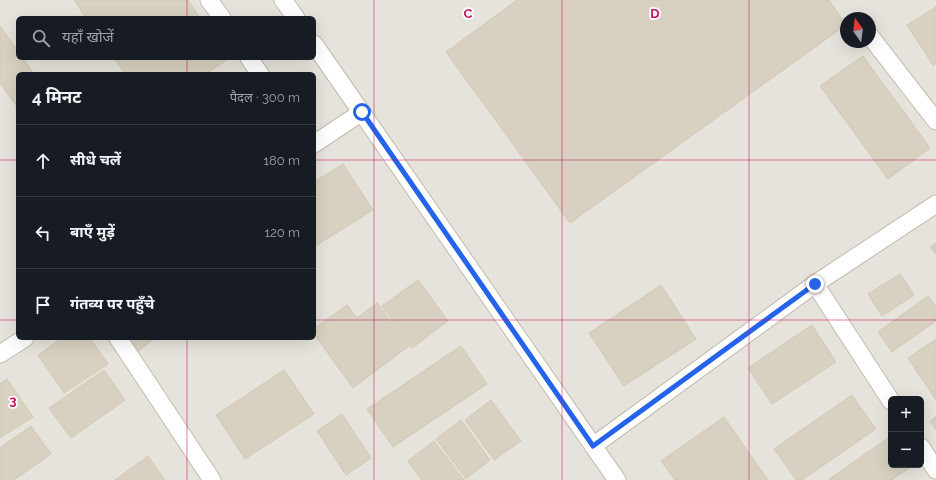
<!DOCTYPE html>
<html lang="hi">
<head>
<meta charset="utf-8">
<style>
  :root { --surface:#171b24; --page:#20242c; --text:#f1f3f6; --muted:#9ea1a6; --line:#363941 }
  body { margin:0; font-family:Raleway,"Noto Sans Devanagari",sans-serif; background:var(--page); color:var(--text) }
  .controls { position:absolute; right:12px; bottom:12px; display:grid; overflow:hidden; border-radius:6px; box-shadow:0 4px 16px #0002 }
  .controls button { width:36px; height:36px; display:grid; place-items:center; padding:0; border:0; border-bottom:1px solid var(--line); background:var(--surface); color:var(--text); font:20px sans-serif }
  .compass { position:absolute; left:840px; top:12px; width:36px; height:36px; border-radius:50%; background:var(--surface); box-shadow:0 4px 16px #0002; rotate:346deg }
  .stop { position:absolute; width:12px; height:12px; margin:-9px; border:3px solid #2563eb; border-radius:50%; background:#fff }
  .stop.end { background:#2563eb; border-color:#fff; box-shadow:0 1px 4px #0008 }
  .list { margin:0; padding:0; list-style:none }
  h2 { display:flex; justify-content:space-between; align-items:center; height:52px; margin:0; padding:0 16px; font-size:17px }
  h2 small { font-size:13px; font-weight:400; color:var(--muted) }
  .list li { display:grid; grid-template-columns:26px 1fr auto; gap:12px; align-items:center; box-sizing:border-box; height:72px; padding:0 16px; border-top:1px solid var(--line) }
  .list b { display:block; font-size:15px; white-space:nowrap }
  .list em { font-size:13px; font-style:normal; color:var(--muted) }
  .icon { flex:none; width:22px; height:22px; fill:none; stroke:currentColor; stroke-width:2; stroke-linecap:round; stroke-linejoin:round }
  .map { position:relative; flex:none; width:936px; height:480px; overflow:hidden }
  .search { position:absolute; background:var(--surface); box-shadow:0 4px 16px #0002; left:16px; top:16px; width:300px; height:44px; display:flex; align-items:center; gap:10px; box-sizing:border-box; padding:0 14px; border-radius:6px; color:var(--muted); font-size:15px }
  .panel { position:absolute; background:var(--surface); box-shadow:0 4px 16px #0002; left:16px; top:72px; width:300px; height:268px; border-radius:6px }
  .map>svg:first-child { display:block }
  .industrial { fill:#e6e2dc; fill-rule:evenodd }
  .building { fill:#d8d0c0; stroke:#d3c8b3 }
  .lines { fill:none; stroke-linecap:round; stroke-linejoin:round }
  .minor-casing { stroke:#c2bcad; stroke-width:19 }
  .minor { stroke:#fff; stroke-width:17 }
  .route { stroke:#2563eb; stroke-width:5 }
  .grid { fill:none; stroke:#c2185b; stroke-width:1; stroke-opacity:0.55 }
  .grid-label { font-size:13px; text-anchor:middle; font-weight:bold; fill:#c2185b; stroke:#fff; stroke-width:3.5; stroke-linejoin:round; paint-order:stroke }
</style>
</head>
<body>
<div class="map">
<svg width="936" height="480" viewBox="0 0 936 480">
  <rect width="100%" height="100%" fill="#f6f3eb"/>
  <!-- industrial -->
  <path class="industrial" d="M0 0H936V480H0ZM18 18H314V58H18ZM846 18H870V42H846ZM18 74H314V338H18ZM891 399H921V465H891Z"/>
  <!-- building -->
  <path class="building" d="M74 0H188L200 18H86Z
    M517 0H829L846 25 570 223 446 52Z
    M936 7V63L933 65 907 25Z
    M0 26 18 51V58H23L34 74H18V108L0 83Z
    M863 56 930 148 888 179 820 86Z
    M114 58H228V59L206 74H125Z
    M343 164 373 210 317 245 314 240V182Z
    M936 243V254L930 247Z
    M900 274 914 295 882 316 868 294Z
    M418 280 448 321 412 348 382 306Z
    M661 285 696 339 624 386 589 333Z
    M928 296 936 307V321L892 352 878 332Z
    M377 303 409 346 353 388 314 334V329L347 305 357 318Z
    M812 325 836 362 772 404 748 368Z
    M62 338H90L108 364 64 393 38 355Z
    M122 338H152L153 340 134 354Z
    M936 339V400L908 358Z
    M461 346 487 384 393 447 367 409Z
    M104 370 125 400 71 438 49 408Z
    M284 370 314 414 245 459 216 415Z
    M7 379 33 417 0 438V384Z
    M852 395 876 429 802 480H796L774 449Z
    M491 400 521 441 494 460 465 420Z
    M342 414 371 458 346 475 317 431Z
    M724 417 768 480H675L661 461Z
    M936 417V430L930 421Z
    M461 420 490 460 466 479 436 439Z
    M31 426 51 454 14 480H0V448Z
    M888 438 891 442V465H907L909 468 892 480H828Z
    M434 441 464 480H422L408 461Z
    M148 456 165 480H115Z"/>
  <g class="lines">
    <!-- minor casing -->
    <g class="minor-casing">
      <path id="minor" d="M209 0 222 18
        M283 0 296 18
        M870 36 936 121
        M314 44 617 480
        M249 58 260 74
        M314 144 362 112
        M118 338 212 480
        M0 354 25 338
        M891 401 815 284 936 204
        M593 446 815 284
        M921 447 936 470"/>
    </g>
    <!-- minor -->
    <use href="#minor" class="minor"/>
  </g>
  <g class="lines">
    <!-- route -->
    <path class="route" d="M362 112 593 446 815 284"/>
  </g>
  <!-- grid -->
  <path class="grid" d="M187 0V18M374 0V480M562 0V480M749 0V480M187 58V74M0 160H18M314 160H936M0 320H18M314 320H936M187 338V480"/>
  <g class="grid-label">
    <text x="468" y="18">C</text>
    <text x="655" y="18">D</text>
    <text x="13" y="405">3</text>
  </g>
</svg>
<div class="controls">
<button>+</button>
<button>−</button>
</div>
<svg class="compass" viewBox="-18 -18 36 36"><path d="M0-13l5 13h-10z" fill="#e53935"/><path d="M0 13l5-13h-10z" fill="#9ea1a6"/></svg>
<div class="stop" style="left:362px;top:112px"></div>
<div class="stop end" style="left:815px;top:284px"></div>
<div class="search"><svg class="icon" aria-label="search" viewBox="0 0 24 24"><circle cx="10" cy="10" r="6"/><path d="M15 15l6 6"/></svg>यहाँ खोजें</div>
<section class="panel">
<h2>4 मिनट<small>पैदल · 300 m</small></h2>
<ul class="list">
<li><svg class="icon" aria-label="ahead" viewBox="0 0 24 24"><path d="M12 20V5M6 11l6-6 6 6"/></svg><div><b>सीधे चलें</b></div><em>180 m</em></li>
<li><svg class="icon" aria-label="left" viewBox="0 0 24 24"><path d="M17 20v-9H6M10 6l-5 5 5 5"/></svg><div><b>बाएँ मुड़ें</b></div><em>120 m</em></li>
<li><svg class="icon" aria-label="arrive" viewBox="0 0 24 24"><path d="M6 21V4h12l-3 4 3 4H6"/></svg><div><b>गंतव्य पर पहुँचे</b></div></li>
</ul>
</section>
</div>
</body>
</html>
